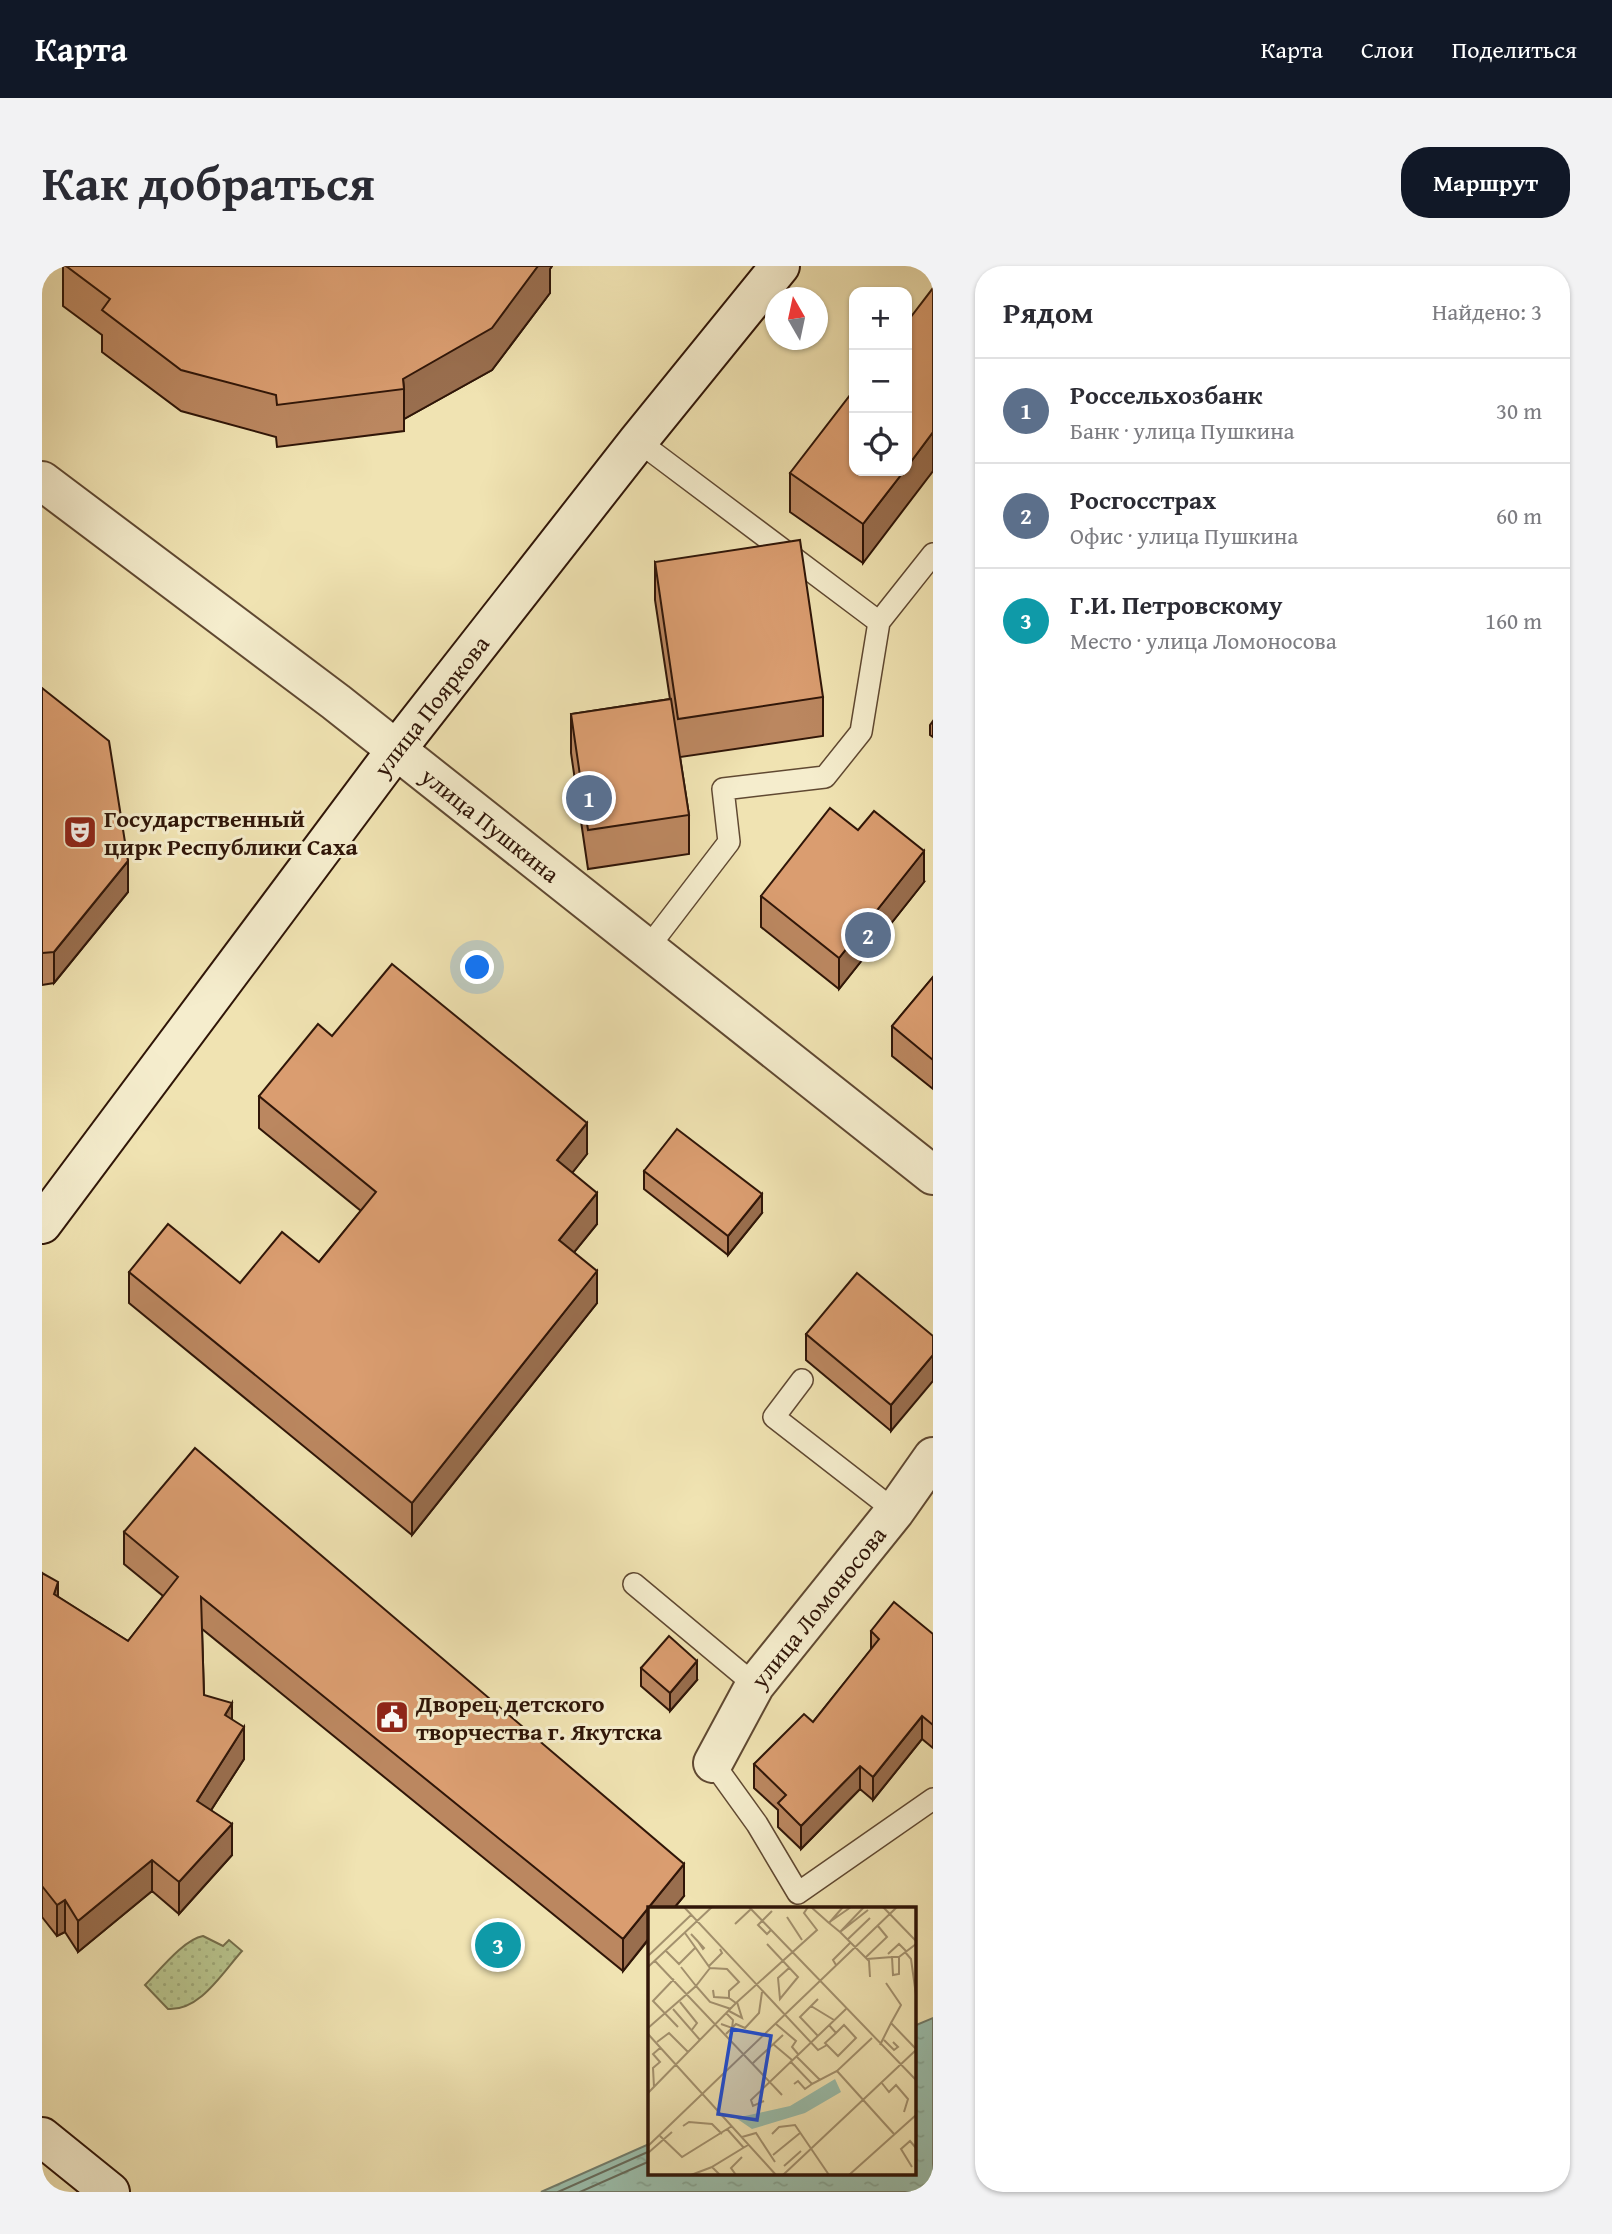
<!DOCTYPE html>
<html lang="ru">
<head>
<meta charset="utf-8">
<style>
  :root { --surface:#fff; --page:#f2f2f3; --text:#2b2b33; --muted:#7c7c81; --line:#e1e1e2; --accent:#111827 }
  body { margin:0; font-family:"Gentium Book Plus",serif; background:var(--page); color:var(--text) }
  .controls { position:absolute; right:21px; top:21px; display:grid; overflow:hidden; border-radius:14px; box-shadow:0 2px 5px #0004 }
  .controls button { width:63px; height:63px; display:grid; place-items:center; padding:0; border:0; border-bottom:2px solid var(--line); background:var(--surface); color:var(--text); font:35px sans-serif }
  .compass { position:absolute; left:723px; top:21px; width:63px; height:63px; border-radius:50%; background:var(--surface); box-shadow:0 2px 5px #0004; rotate:351deg }
  .you { position:absolute; left:436px; top:702px; width:24px; height:24px; margin:-18px; border:5px solid #fff; border-radius:50%; background:#1a73e8; box-shadow:0 0 0 10px #1a73e833 }
  .badge { display:grid; place-items:center; width:46px; height:46px; border-radius:50%; background:var(--accent); color:#fff; font-size:23px; font-weight:700 }
  .pin { position:absolute; translate:-50% -50%; border:4px solid #fff; box-shadow:0 2px 7px #0006 }
  .list { margin:0; padding:0; list-style:none }
  h2 { display:flex; justify-content:space-between; align-items:center; height:91px; margin:0; padding:0 28px; font-size:30px }
  h2 small { font-size:23px; font-weight:400; color:var(--muted) }
  .list li { display:grid; grid-template-columns:46px 1fr auto; gap:21px; align-items:center; box-sizing:border-box; height:105px; padding:0 28px; border-top:2px solid var(--line) }
  .list b { display:block; font-size:26px; white-space:nowrap }
  .list p { margin:0; font-size:23px; white-space:nowrap; color:var(--muted) }
  .list em { font-size:23px; font-style:normal; color:var(--muted) }
  .icon { flex:none; width:38px; height:38px; fill:none; stroke:currentColor; stroke-width:2; stroke-linecap:round; stroke-linejoin:round }
  .map { position:relative; flex:none; width:891px; height:1926px; overflow:hidden; border-radius:28px }
  header { display:flex; align-items:center; gap:42px; box-sizing:border-box; height:98px; padding:0 35px; background:var(--accent); color:#fff }
  header strong { font-size:33px }
  nav { display:flex; gap:38px; margin-inline-start:auto; font-size:24px }
  .intro { display:flex; align-items:center; justify-content:space-between; box-sizing:border-box; height:168px; padding:0 42px }
  h1 { margin:0; font-size:49px }
  .button { padding:18px 32px; border-radius:28px; background:var(--accent); color:#fff; font-size:24px; font-weight:700 }
  main { display:flex; gap:42px; padding:0 42px }
  aside { flex:1; background:var(--surface); border-radius:28px; box-shadow:0 2px 5px #0004 }
  .map>svg:first-child { display:block }
  .grass { fill:url(#grass-dots); stroke:#746d4a; stroke-width:2 }
  .water { fill:url(#water-ripples); stroke:#707b6a; stroke-width:2 }
  .lines { fill:none; stroke-linecap:round; stroke-linejoin:round }
  .shore { stroke:#656a5a; stroke-width:2 }
  .service-casing { stroke:#604932; stroke-width:24 }
  .minor-casing { stroke:#604932; stroke-width:42 }
  .secondary-casing { stroke:#301608; stroke-width:42 }
  .service { stroke:#f5edcd; stroke-width:21 }
  .minor { stroke:#f5edcd; stroke-width:38 }
  .secondary { stroke:#f5edcd; stroke-width:38 }
  .wall { fill:#bb8760; stroke:#301608; stroke-width:2 }
  .shaded-wall { fill:#996e4e; stroke:#301608; stroke-width:2 }
  .building { fill:#da9d70; stroke:#301608; stroke-width:2 }
  .labels { text-anchor:middle; dominant-baseline:central; stroke-width:6; stroke-linejoin:round; paint-order:stroke }
  .street-label { font-size:24px; fill:#301608; stroke:#f5edcd }
  .poi-label { font-size:24px; font-weight:bold; fill:#301608; stroke:#f5edcd; text-anchor:start }
  .inset-road { fill:none; stroke:#a3916e; stroke-width:2 }
  .view { fill:#1d4ed8; fill-opacity:0.15; stroke:#1d4ed8; stroke-width:3.5 }
  .inset-edge { fill:none; stroke:#301608; stroke-width:3.5 }
</style>
</head>
<body>
<header>
<strong>Карта</strong>
<nav><a>Карта</a><a>Слои</a><a>Поделиться</a></nav>
</header>
<div class="intro"><h1>Как добраться</h1><a class="button">Маршрут</a></div>
<main>
<div class="map">
<svg width="891" height="1926" viewBox="0 0 891 1926">
  <defs>
    <pattern id="grass-dots" width="8" height="8" patternUnits="userSpaceOnUse" patternTransform="scale(1.75)"><rect width="8" height="8" fill="#b8c48d"/><path d="M2 2h.1M6 6h.1" fill="none" stroke="#9ea878" stroke-width="1.8" stroke-linecap="round"/></pattern>
    <pattern id="water-ripples" width="26" height="14" patternUnits="userSpaceOnUse" patternTransform="scale(1.75)"><rect width="26" height="14" fill="#9abeac"/><path d="M2 4q2-2 4 0t4 0M15 11q2-2 4 0t4 0" fill="none" stroke="#85a392"/></pattern>
  </defs>
  <rect width="100%" height="100%" fill="#f0e3b2"/>
  <filter id="stains"><feTurbulence type="fractalNoise" baseFrequency=".00286" numOctaves="4"/><feColorMatrix values="0 0 0 0 .2 0 0 0 0 .09 0 0 0 0 .02 0 0 0 .5 -.17"/></filter>
  <radialGradient id="worn" r=".72"><stop offset=".6" stop-color="#630" stop-opacity="0"/><stop offset="1" stop-color="#630" stop-opacity=".3"/></radialGradient>
  <!-- grass -->
  <path class="grass" d="M161 1670 181 1680 187 1674 200 1685C180 1707 158 1745 126 1743L103 1719C117 1705 142 1673 161 1670Z"/>
  <!-- water -->
  <path class="water" d="M891 1752V1926H499L607 1878 608 1907H872V1760Z"/>
  <g class="lines">
    <!-- shore -->
    <path class="shore" d="M516 1926 608 1885
      M538 1926 608 1895"/>
    <!-- service casing -->
    <g class="service-casing">
      <path id="service" d="M596 175 837 356
        M605 683 687 576 681 523 783 511 819 466 837 356 891 288
        M760 1114 732 1151 853 1245
        M592 1318 713 1419
        M671 1497 715 1558 756 1627 891 1533"/>
    </g>
    <!-- minor casing -->
    <g class="minor-casing">
      <g id="minor">
        <path id="s1" d="M0 215 294 436 891 909"/>
        <path id="s2" d="M671 1497 713 1419 853 1245 891 1191"/>
      </g>
    </g>
    <!-- secondary casing -->
    <g class="secondary-casing">
      <g id="secondary">
        <path id="s3" d="M0 958 354 484 596 175 738 0"/>
        <path d="M0 1871 68 1926"/>
      </g>
    </g>
    <!-- service -->
    <use href="#service" class="service"/>
    <!-- minor -->
    <use href="#minor" class="minor"/>
    <!-- secondary -->
    <use href="#secondary" class="secondary"/>
  </g>
  <!-- wall -->
  <path class="wall" d="M21 0H510L508 3V27L450 104 362 153V165L235 181 234 171 139 145 60 86V69L21 40Z
    M865 205 821 297 748 246V207Z
    M613 296 781 431V470L638 491 647 549V588L546 603 529 487V448L628 433 613 334Z
    M0 422 86 626 12 717 0 719Z
    M891 455V471L888 469V459Z
    M882 616 797 723 719 661V630Z
    M891 711V823L850 790V760Z
    M290 770 545 888 530 907 555 958 532 986 555 1037 370 1269 87 1037V1006L198 1017 277 996 319 945 217 862V830Z
    M602 905 720 947 686 989 602 923Z
    M764 1068 891 1070 849 1165 764 1094Z
    M82 1266 642 1630 581 1705 160 1363 162 1429 190 1454 202 1493 169 1544 190 1589 137 1648 110 1625 36 1686 23 1666 15 1670 0 1651V1307L16 1331 86 1375 121 1330 82 1298Z
    M829 1365 891 1368V1482L880 1473 831 1534 818 1523 759 1583 736 1561V1544L712 1522V1498L771 1456 829 1384Z
    M599 1402 655 1414 628 1445 599 1420Z"/>
  <!-- shaded-wall -->
  <path class="shaded-wall" d="M496 0H510L508 3V27L450 104 362 153V123L361 113Z
    M891 166V205L821 297V258L862 205H865V201Z
    M882 585V616L797 723V692Z
    M86 595V626L12 717V686Z
    M545 857V888L515 926V894Z
    M555 927V958L517 1005V974Z
    M720 928V947L686 989V970Z
    M555 1005V1037L370 1269V1237Z
    M891 1089V1115L849 1165V1139Z
    M16 1316V1348L12 1328Z
    M655 1395V1414L628 1445V1427Z
    M190 1437V1469L183 1449Z
    M880 1450V1473L831 1534V1511Z
    M202 1461V1493L155 1566V1535Z
    M818 1500V1523L759 1583V1560Z
    M190 1558V1589L137 1648V1616Z
    M110 1594V1625L36 1686V1655Z
    M642 1598V1630L632 1642H607V1672L581 1705V1673Z
    M23 1634V1666L15 1670V1639Z"/>
  <!-- building -->
  <path class="building" d="M24 0H496L450 62 361 113 362 123 235 139 234 129 139 104 60 44 68 33Z
    M891 22V166L865 201V56Z
    M812 124V205H862L821 258 748 207Z
    M758 274 781 431 636 453 613 296Z
    M0 422 67 475 86 595 12 686 0 687Z
    M629 433 647 549 546 564 529 448Z
    M788 542 816 564 832 545 882 585 797 692 719 630Z
    M350 698 545 857 515 894 555 927 517 974 555 1005 370 1237 87 1006 126 958 198 1017 240 966 277 996 334 926 217 830 276 758 290 770Z
    M891 711V794L850 760Z
    M635 863 720 928 686 970 602 905Z
    M815 1007 891 1070V1089L849 1139 764 1068Z
    M153 1182 642 1598 581 1673 159 1331 162 1429 190 1437 183 1449 202 1461 155 1535 190 1558 137 1616 110 1594 36 1655 23 1634 15 1639 0 1620V1307L16 1316 12 1328 86 1375 136 1311 82 1266Z
    M852 1336 891 1368V1459L880 1450 831 1511 818 1500 759 1560 736 1537 744 1529 712 1498 762 1448 771 1456 837 1373 829 1365Z
    M627 1370 655 1395 628 1427 599 1402Z"/>
  <!-- icons -->
  <defs>
    <g id="theatre-square" transform="scale(1.75)"><rect x="-9" y="-9" width="18" height="18" rx="4" fill="#8f2418" stroke="#f5edcd"/><path d="M-5-5.5Q0-4 5-5.5V0Q5 5 0 6Q-5 5-5 0ZM-3.3-2.5H-1v1.5H-3.3ZM1-2.5H3.3v1.5H1ZM-2.8 1Q0 5.5 2.8 1Z" fill="#fff"/></g>
    <g id="civic-square" transform="scale(1.75)"><rect x="-9" y="-9" width="18" height="18" rx="4" fill="#8f2418" stroke="#f5edcd"/><path d="M-.6-6.5H3V-4.5H.6V-3L4-1V1h2V6H-6V1h2V-1L-.6-3ZM-1.2 2.5V6h2.4V2.5Z" fill="#fff"/></g>
  </defs>
  <g fill-rule="evenodd">
    <use href="#theatre-square" x="38" y="566"/>
    <use href="#civic-square" x="350" y="1451"/>
  </g>
  <g class="labels">
    <!-- street labels -->
    <g class="street-label">
      <text stroke="none"><textPath href="#s3" startOffset="648">улица Пояркова</textPath></text>
      <text stroke="none"><textPath href="#s1" startOffset="565">улица Пушкина</textPath></text>
      <text stroke="none"><textPath href="#s2" startOffset="189">улица Ломоносова</textPath></text>
    </g>
    <!-- poi labels -->
    <g class="poi-label">
      <text x="62" y="552">Государственный<tspan x="62" dy="28">цирк Республики Саха</tspan></text>
      <text x="374" y="1437">Дворец детского<tspan x="374" dy="28">творчества г. Якутска</tspan></text>
    </g>
  </g>
  <!-- overview -->
  <g transform="translate(606 1641)">
    <rect width="268" height="268" fill="#f0e3b2"/>
    <path d="M187 172 193 185 157 206 104 222 88 211 142 199Z" fill="#9abeac"/>
    <path class="inset-road" d="M36 0 170 143 179 138M101 0 268 173M163 0 181 16M195 0 181 16 192 25 220 3M216 0 192 25 221 54 222 70M235 0 268 34M139 10 154 33M183 14 203 0M87 17 103 2M123 23 119 27 110 18 124 4M37 26 62 61 79 62 91 75 81 84V91L88 96M43 27 56 41 55 42 49 33M199 33 222 11M119 37 150 70 132 92 130 71 141 61M18 44 31 57 47 41M257 45 263 52 268 88M240 47 251 37 258 44M0 49 43 8M251 50H244L245 68 251 67V50L268 37M217 51 239 30 230 19M219 52 244 50M7 54 134 188M188 58 185 53 202 36M61 59 74 46 72 42M0 60 64 0M62 61 48 79 62 95 83 102M26 72 5 94 30 120M238 76 253 98 243 116M65 83 66 90 81 91M32 95 49 116 43 124M163 99 186 113M25 102 52 133M81 104 94 111 89 95M73 117 84 121 85 113 78 106M128 117 148 134 144 140 150 147M181 118 188 126 196 118 208 131 190 149 177 136 188 126M0 121 48 79 33 60M0 127 128 268M78 127 88 117 97 121 111 106 114 85M170 129 152 110 170 92M236 133 246 143 250 140 245 135M9 135 21 126 40 145M125 137 144 153M232 138 243 116 268 142M148 149 172 173M142 154 164 177 189 164 224 131M105 156 135 128M189 164 246 227M233 175 241 185 248 178 260 192 256 205M146 177 150 174 157 182 164 177M6 180 5 161 12 155 5 147 12 141M0 186 88 96 169 23 156 6 160 0M116 194 105 199 103 193 198 102M35 219 41 215 64 217 74 227M79 222 96 241M124 227 131 220 147 218 181 268M12 229 34 250 84 219M94 230 108 226 127 255M0 239 249 0M0 246 24 225M125 248 152 226M136 259 153 244M264 260 253 242 262 234 268 241M43 268 64 260M72 268 64 260 100 238M88 268 83 261 94 250M135 268 268 143M201 268 268 208"/>
    <path class="view" d="M84 122 123 129 109 213 70 207Z"/>
    <rect width="268" height="268" class="inset-edge"/>
  </g>
  <rect width="100%" height="100%" filter="url(#stains)"/>
  <rect width="100%" height="100%" fill="url(#worn)"/>
</svg>
<div class="controls">
<button>+</button>
<button>−</button>
<button><svg class="icon" aria-label="locate" viewBox="0 0 24 24"><circle cx="12" cy="12" r="6"/><path d="M12 2v4M12 18v4M2 12h4M18 12h4"/></svg></button>
</div>
<svg class="compass" viewBox="-18 -18 36 36"><path d="M0-13l5 13h-10z" fill="#e53935"/><path d="M0 13l5-13h-10z" fill="#7c7c81"/></svg>
<div class="you"></div>
<div class="pin badge" style="left:547px;top:532px;background:#5c6f8a">1</div>
<div class="pin badge" style="left:826px;top:669px;background:#5c6f8a">2</div>
<div class="pin badge" style="left:456px;top:1679px;background:#0f9aa8">3</div>
</div>
<aside>
<h2>Рядом<small>Найдено: 3</small></h2>
<ul class="list">
<li><span class="badge" style="background:#5c6f8a">1</span><div><b>Россельхозбанк</b><p>Банк · улица Пушкина</p></div><em>30 m</em></li>
<li><span class="badge" style="background:#5c6f8a">2</span><div><b>Росгосстрах</b><p>Офис · улица Пушкина</p></div><em>60 m</em></li>
<li><span class="badge" style="background:#0f9aa8">3</span><div><b>Г.И. Петровскому</b><p>Место · улица Ломоносова</p></div><em>160 m</em></li>
</ul>
</aside>
</main>
</body>
</html>
